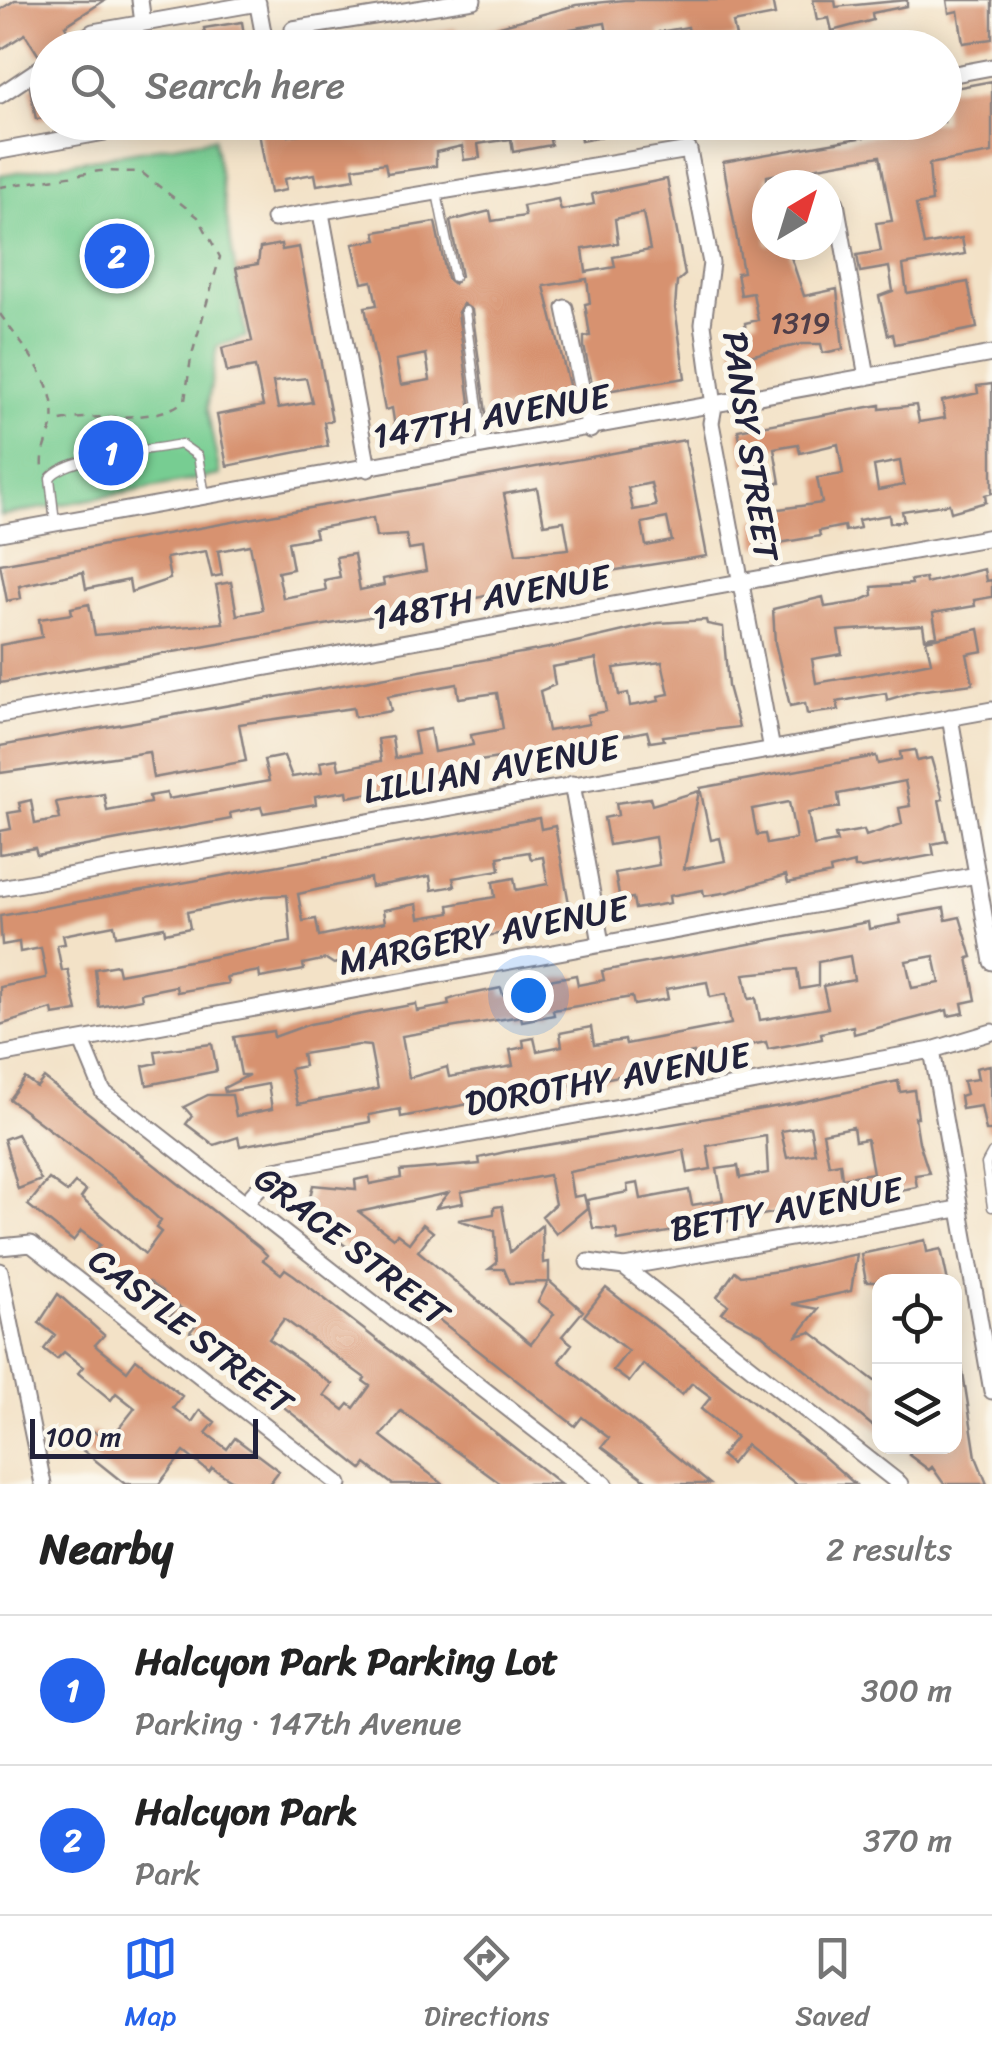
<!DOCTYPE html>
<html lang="en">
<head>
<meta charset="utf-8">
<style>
  :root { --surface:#fff; --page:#f2f2f2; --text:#222; --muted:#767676; --line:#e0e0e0; --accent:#2563eb }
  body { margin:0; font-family:Sriracha,sans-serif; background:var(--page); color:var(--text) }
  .controls { position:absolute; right:30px; bottom:30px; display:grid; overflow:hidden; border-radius:20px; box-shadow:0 5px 25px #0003 }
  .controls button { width:90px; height:90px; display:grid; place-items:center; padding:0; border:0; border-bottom:2px solid var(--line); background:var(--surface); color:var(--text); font:50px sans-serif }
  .compass { position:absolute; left:752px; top:170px; width:90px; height:90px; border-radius:50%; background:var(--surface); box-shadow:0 5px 25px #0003; rotate:38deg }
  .scale { position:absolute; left:30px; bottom:25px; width:228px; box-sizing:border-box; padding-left:10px; border:5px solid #22223b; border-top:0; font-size:28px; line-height:35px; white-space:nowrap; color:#22223b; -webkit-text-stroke:8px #fbf7ec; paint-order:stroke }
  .you { position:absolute; left:528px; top:995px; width:35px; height:35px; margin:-25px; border:8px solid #fff; border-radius:50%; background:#1a73e8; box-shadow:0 0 0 15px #1a73e833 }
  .badge { display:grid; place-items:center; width:65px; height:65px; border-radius:50%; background:var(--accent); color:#fff; font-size:32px; font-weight:700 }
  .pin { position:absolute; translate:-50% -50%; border:5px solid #fff; box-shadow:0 2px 10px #0006 }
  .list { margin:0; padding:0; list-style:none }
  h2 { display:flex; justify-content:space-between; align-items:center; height:130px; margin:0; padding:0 40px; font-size:42px }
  h2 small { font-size:32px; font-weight:400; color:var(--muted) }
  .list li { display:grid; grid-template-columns:65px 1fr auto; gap:30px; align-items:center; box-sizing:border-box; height:150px; padding:0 40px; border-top:2px solid var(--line) }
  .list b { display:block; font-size:38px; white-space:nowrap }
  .list p { margin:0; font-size:32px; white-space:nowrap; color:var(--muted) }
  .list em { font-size:32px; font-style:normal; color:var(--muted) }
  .icon { flex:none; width:55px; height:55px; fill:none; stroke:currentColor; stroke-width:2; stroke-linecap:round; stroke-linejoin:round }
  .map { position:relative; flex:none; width:992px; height:1484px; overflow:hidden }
  .search { position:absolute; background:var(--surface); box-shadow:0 5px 25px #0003; left:30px; right:30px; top:30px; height:110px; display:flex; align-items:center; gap:25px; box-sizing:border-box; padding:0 35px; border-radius:55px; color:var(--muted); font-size:38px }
  .sheet { height:430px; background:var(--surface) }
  nav { display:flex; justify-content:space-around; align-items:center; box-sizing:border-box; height:140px; border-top:2px solid var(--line); background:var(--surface); font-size:28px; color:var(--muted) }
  nav a { display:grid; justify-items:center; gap:5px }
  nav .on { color:var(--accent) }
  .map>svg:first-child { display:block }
  .green { fill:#77cd92; stroke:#4c7866; stroke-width:2.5 }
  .building { fill:#d7926f; fill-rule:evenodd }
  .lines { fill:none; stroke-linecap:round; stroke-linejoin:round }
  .lane-casing { stroke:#8a8281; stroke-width:11 }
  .street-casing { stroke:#8a8281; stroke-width:19 }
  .path { stroke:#8a8281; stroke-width:2.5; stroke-dasharray:8 8; stroke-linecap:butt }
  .lane { stroke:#fff; stroke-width:8 }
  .street { stroke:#fff; stroke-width:15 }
  .labels { text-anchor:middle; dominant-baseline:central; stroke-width:10; stroke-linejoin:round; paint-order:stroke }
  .number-label { font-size:30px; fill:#4f3e48 }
  .street-label { font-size:35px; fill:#22223b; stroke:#fbf7ec }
</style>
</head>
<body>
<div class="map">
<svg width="992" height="1484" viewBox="0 0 992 1484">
  <rect width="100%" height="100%" fill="#fbf7ec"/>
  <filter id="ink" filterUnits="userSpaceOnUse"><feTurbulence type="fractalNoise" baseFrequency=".01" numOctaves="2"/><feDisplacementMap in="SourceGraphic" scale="20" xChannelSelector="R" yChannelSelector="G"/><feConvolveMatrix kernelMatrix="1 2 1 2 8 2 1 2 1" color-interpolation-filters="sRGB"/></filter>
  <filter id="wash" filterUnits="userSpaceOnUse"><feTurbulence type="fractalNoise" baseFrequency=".0048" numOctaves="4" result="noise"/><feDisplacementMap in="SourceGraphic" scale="40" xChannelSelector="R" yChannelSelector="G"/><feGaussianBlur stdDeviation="2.25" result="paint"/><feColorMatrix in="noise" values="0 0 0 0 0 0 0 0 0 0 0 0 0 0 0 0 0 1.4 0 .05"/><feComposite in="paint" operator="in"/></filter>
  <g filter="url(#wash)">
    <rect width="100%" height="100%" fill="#f3e2c7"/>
    <!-- green -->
    <path class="green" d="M214 138 246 337 217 346 207 409 220 475 0 516V175Z"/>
    <g id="blocks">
      <!-- building -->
      <path class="building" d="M15 0H105L65 26 70 34 39 56 25 34 0 50V10Z
        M624 0H772L775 15 733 23 736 37 703 42 704 48H692L688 27 659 32 662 48H610L605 23 570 29 573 44 554 48 551 43 527 48H382L381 41 456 28 457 33 489 29 576 5Z
        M813 0H835L836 7 907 0V6L872 13 873 20 832 31 829 18 817 20Z
        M947 0H992V39L963 43 958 11 949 13Z
        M242 22 246 48H208L204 28Z
        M48 81V118L36 119 30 88Z
        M992 81V153L929 164 932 202 916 205 924 245 962 238 965 254 903 265 907 293 968 282 977 328 895 344 893 334 888 335 879 296 893 291 889 267 860 272 857 255 881 251 876 223 892 221 880 156 767 176V245H787L804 296 837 289 843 349 823 353 821 344H802L736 359 731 335 746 333 745 323 758 320 753 293 741 295 737 273 743 272 723 162 882 134 881 122H944V90Z
        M257 122H286L288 136 367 122H431L432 129 458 122H641L642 129 581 141 579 130 549 135 551 145 513 152 511 139 484 143 478 144 480 158 464 160 462 146 436 152V166L387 173 385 163 353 168 355 179 317 185 315 174 308 175 284 179 286 190 270 193Z
        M667 179 685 275 677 282 675 308 685 378 594 393 584 346V337L590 336 585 304 590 303 587 279 544 286 572 397 486 413 472 310 463 304 458 312 472 417 396 433 392 408 385 410 365 307 377 305 372 281 362 283 353 244 377 240 375 232 435 222 447 278 454 284 461 276 450 221 490 211 492 221 525 216 523 206 558 199 561 210 567 209 594 204 592 194ZM643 213 650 250 613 257 615 267 586 272 583 249 618 243 615 219ZM426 354 430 380 401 385 396 360Z
        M281 244 282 250 299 247 332 421 324 422 328 446 227 466 217 415 263 406 255 367 227 372 222 348 252 341 236 268 258 264 260 248ZM306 378 312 402 278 408 273 382Z
        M992 384V493L985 495 986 502 951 512 949 504 902 511 904 521 890 523 889 515 858 520 860 528 845 531 844 526 819 531 820 536 756 547 754 521 772 510 822 503 817 478 843 474 838 444 800 453 798 444 774 448 780 483 765 486 760 462 745 465 738 430 880 405V409L916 405 919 422 945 418 942 401 978 393 977 386ZM900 461 904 485 878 490 874 466Z
        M685 440 707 556 539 582 481 597 0 683V645L42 637 39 619 72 614 71 608 89 604 95 635 223 623 216 585 231 582 237 615 263 610 250 545 218 551 222 575 212 577 206 551 166 558 170 579 131 592 129 580 86 589 83 572 19 586 21 598 7 601 0 564ZM651 483 656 506 633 510 628 488ZM537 488 544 524 564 521 569 549 516 554 504 494ZM373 518 376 537 406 535 409 550 422 548 426 571 383 579 384 585 360 590 354 554 336 557 340 577 324 580 326 590 283 598 278 572 293 569 288 542 316 537 314 529ZM667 518 672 541 646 546 642 523Z
        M984 569 986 581 992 580V597L974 600 975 606 933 613 937 635 925 638 923 625 838 631 842 654 812 659 816 683 891 670 931 662 926 640 979 629 983 651 967 654 973 684 917 691 887 700 886 693 858 698 837 702 839 710 807 714 805 703 790 706 775 643 773 609 823 597 825 607 858 602 873 595 872 587 912 584 911 580 925 578 926 583Z
        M706 620 707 624 723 627 728 686 739 727 663 736 664 740 650 742 647 731 632 734 608 738 610 748 588 754 562 752 501 769 499 758 473 762 474 767 453 778 348 797 347 791 315 796 316 804 263 813 261 807 230 813 231 819 37 855 35 848 0 854V831L11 829 8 813 21 811 19 803 31 800 35 824 60 819 56 802 104 794 107 811 150 803 149 796 167 793 168 799 269 781 264 760 284 756 292 777 322 772 320 762 337 759 339 769 381 761 378 739 392 737 395 758 418 754 414 732 430 729 434 752 473 745 471 735 503 729 497 693 459 698 457 684 388 696 391 711 355 717 353 708 239 724 246 761 153 778 149 752 0 773V746L555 647 658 623ZM596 659 606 711 587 715 589 724 548 731 540 691 555 685 552 667ZM662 662 669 694 658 696 659 701 630 706 628 693 619 695 614 668Z
        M915 750 917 761 931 758 943 799 939 800 947 841 932 844 934 855 862 868H855L854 863 830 869 831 874 788 883 786 875 729 892 704 896 703 890 669 896 670 903 635 909 633 898 620 900 615 873 659 865 655 837 609 845 604 818 618 815 616 803 650 798 652 805 699 791 684 869 725 861 720 838 711 840 700 788 876 756 878 764 901 759 900 752ZM905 781 910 806 899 808 902 824 866 836 864 830 835 835 837 842 814 846 808 813 840 807 838 794ZM789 802 796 839 767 844 765 834 757 835 752 809Z
        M539 818 541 829 555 826 560 854 570 909 556 912 558 923 400 952V948L334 964 326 959 303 964 304 970 260 978 259 971 226 977 228 983 177 992 176 986 141 993 142 999 99 1007 95 969 117 965 119 974 291 942 287 895 265 896 187 912 190 928 165 933 164 927 116 936 114 925 63 935 65 944 57 945 62 971 68 970 77 1011 53 1015 52 1009 0 1025V987L46 978V974L41 948 20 952 19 942 2 945 0 916ZM529 852 531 859 543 857 548 884 516 890 514 878 493 882 495 897 449 905 450 913 419 918 417 904 383 910 385 922 319 936 316 919 303 921 298 894 370 878 371 887 430 876 432 890 455 886 453 878 500 870 498 857Z
        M944 908 946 920 960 917 972 957 968 958 976 1000 962 1003 964 1013 948 1016 947 1010 854 1034 853 1026 821 1033 822 1039 768 1049 766 1042 735 1048 737 1055 696 1061 694 1053 655 1060 656 1069 545 1090 543 1084 509 1090 510 1096 401 1117 400 1109 369 1115 370 1122 240 1146 238 1137 214 1145 186 1124 192 1116 184 1107 208 1095H232L236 1116 272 1109 268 1084 225 1092 224 1088 249 1075H241L234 1037 273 1031 274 1037 310 1024 416 1004 417 1011 449 1005 448 1000 457 997 501 988 503 995 534 990 533 983 576 975 578 985 604 980 602 971 608 970 868 922 869 929 901 923 899 916ZM850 956 854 980 823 986 828 1008 760 1020 756 998 749 999 744 974 797 969 800 989 818 986V962ZM934 956 940 983 912 988 906 961ZM707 982 710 997 726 994 731 1024 626 1044 625 1040 594 1045 591 1027 560 1033 562 1046 537 1051 534 1038 523 1040 524 1047 510 1050 513 1066 449 1077 447 1067 409 1078 402 1036 521 1016 522 1021 554 1015 553 1010 632 997 634 1005 668 999 666 989ZM359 1045 370 1046 378 1089 298 1104 290 1069 304 1066 302 1054Z
        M212 1044 217 1071 147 1085 143 1066 157 1063 155 1051Z
        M990 1065 992 1131H986L981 1106 962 1109 960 1096 966 1094 963 1081 978 1079 976 1068Z
        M25 1078 37 1087 44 1078 259 1247 267 1255 263 1260 281 1274 285 1269 294 1275 561 1484H501L401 1411 381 1436 443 1484H392L366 1464 362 1469 237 1370 244 1356 213 1333 205 1344 190 1332 198 1322 178 1306 170 1317 158 1308 167 1296 149 1282 139 1294 125 1282 127 1279 92 1255 100 1245 81 1231 73 1241 28 1205 49 1179 67 1192 75 1183 86 1191 81 1198 145 1254 161 1232 156 1228 161 1221 120 1183 9 1099ZM284 1319 365 1378 363 1381 370 1386 354 1408 349 1404 344 1410 324 1395 332 1384 269 1339Z
        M898 1081 900 1092 914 1090 918 1117H915L919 1142 929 1173 915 1175 917 1187 618 1241 616 1229 593 1228 587 1200 628 1192 627 1185 638 1183 641 1199 689 1190 692 1205 723 1200 717 1169 738 1166 740 1178 768 1173 766 1136 707 1146 711 1169 688 1173 684 1150 569 1172 573 1197 584 1195 587 1208 556 1234 542 1216 555 1204 549 1175 461 1192 463 1203 436 1208 448 1193 359 1212 393 1238 397 1234 409 1243 423 1224 433 1232 418 1251 531 1344 554 1314 538 1302 548 1282 510 1283 504 1269H489L497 1263 495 1231 458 1220 494 1214V1207L502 1206 510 1252 542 1225 543 1263 549 1262V1281L583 1311 562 1336 572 1344 559 1361 710 1484H652L643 1478 602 1447 609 1438 582 1417 575 1426 387 1279 379 1270 382 1266 355 1245 351 1250 339 1241 344 1235 319 1229 321 1220 306 1213 313 1185 356 1189 355 1180 369 1177 370 1184 401 1178 400 1171 480 1164 479 1158 505 1152 792 1104ZM810 1126 815 1153 787 1158 781 1131ZM853 1127 855 1141 867 1139 873 1173 842 1178 840 1163 829 1165 823 1133Z
        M17 1134 41 1180 18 1189 4 1139Z
        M925 1240 927 1252 941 1249 948 1282H866L861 1254Z
        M857 1254 851 1291 792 1304 818 1309 797 1336 811 1332 880 1385V1432L763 1335 722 1313 728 1305 717 1297 735 1271 741 1276 779 1271Z
        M606 1288 822 1455 855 1484H796L746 1445 731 1464 721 1456 736 1437 701 1409 711 1397 692 1383 682 1395 643 1364 629 1382 613 1370 628 1351 584 1316Z
        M58 1294 104 1335 95 1345 98 1348 127 1371 136 1359 182 1396 173 1408 192 1422 200 1410 215 1422 206 1433 227 1449 235 1438 279 1471 269 1484H238L212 1468 209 1472 184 1452 159 1484H125L80 1448 93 1431 108 1442 135 1408 116 1393 111 1400 78 1373 83 1367 64 1352 57 1359 44 1349 55 1335 39 1323Z
        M954 1360H961L976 1457 987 1484H944L932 1467 929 1470 909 1455 916 1446H954Z"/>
    </g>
  </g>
  <g filter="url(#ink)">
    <use href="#blocks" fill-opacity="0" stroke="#8a8281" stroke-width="2.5"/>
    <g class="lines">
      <!-- lane casing -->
      <g class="lane-casing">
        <path id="lane" d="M437 193 454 277
          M465 311 483 444
          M55 523 50 478C67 455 150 451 181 444L198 456 205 495
          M992 1153 986 1164 992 1207"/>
      </g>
      <!-- street casing -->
      <g class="street-casing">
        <path id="street" d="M140 0 143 23
          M257 0 266 48
          M293 29 473 0
          M70 48 93 32 258 3
          M944 76 992 67
          M0 95 48 63
          M0 151 160 122
          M836 203 867 377
          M321 213 368 469
          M274 219 689 150 711 263 703 324 714 406 711 423 772 750
          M565 308 590 430
          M0 533 992 354
          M0 715 992 537
          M950 717 992 962
          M572 784 601 943
          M0 888 992 710
          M82 1041 103 1092 605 1484
          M932 1050 992 1391
          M0 1055 977 875
          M247 1201 275 1170 932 1050 992 1032
          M0 1247 31 1244 339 1484
          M588 1262 624 1267 958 1209
          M624 1267 900 1484
          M0 1271 43 1484"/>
      </g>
      <!-- path -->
      <path class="path" d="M0 187 100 171 141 172 198 217 220 257 191 358 185 400C154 427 96 410 53 423
        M0 314C20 343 58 383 53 422 50 439 41 449 43 468"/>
      <!-- lane -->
      <use href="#lane" class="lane"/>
      <!-- street -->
      <use href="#street" class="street"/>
    </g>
  </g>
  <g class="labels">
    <!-- number labels -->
    <g class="number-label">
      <text x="800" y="323">1319</text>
    </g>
    <!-- street labels -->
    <g class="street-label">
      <text transform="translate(491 416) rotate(-10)">147TH AVENUE</text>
      <text transform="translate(751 446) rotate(82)">PANSY STREET</text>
      <text transform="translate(491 597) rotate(-10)">148TH AVENUE</text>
      <text transform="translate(491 769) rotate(-10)">LILLIAN AVENUE</text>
      <text transform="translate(483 935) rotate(-11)">MARGERY AVENUE</text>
      <text transform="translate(607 1079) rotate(-10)">DOROTHY AVENUE</text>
      <text transform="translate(786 1209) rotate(-10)">BETTY AVENUE</text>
      <text transform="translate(352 1246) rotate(38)">GRACE STREET</text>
      <text transform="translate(191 1331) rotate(38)">CASTLE STREET</text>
    </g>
  </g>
</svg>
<div class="controls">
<button><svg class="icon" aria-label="locate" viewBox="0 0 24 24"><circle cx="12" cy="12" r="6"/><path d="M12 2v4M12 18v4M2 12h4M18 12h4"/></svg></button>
<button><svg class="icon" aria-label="layers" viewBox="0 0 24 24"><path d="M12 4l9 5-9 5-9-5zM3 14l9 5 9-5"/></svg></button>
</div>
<svg class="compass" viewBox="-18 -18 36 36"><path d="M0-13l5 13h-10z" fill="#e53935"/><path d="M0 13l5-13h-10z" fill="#767676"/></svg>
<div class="scale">100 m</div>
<div class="you"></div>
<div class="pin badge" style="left:111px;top:453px">1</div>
<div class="pin badge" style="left:117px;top:256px">2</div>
<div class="search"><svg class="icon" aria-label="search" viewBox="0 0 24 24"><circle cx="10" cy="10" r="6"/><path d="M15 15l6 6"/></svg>Search here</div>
</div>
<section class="sheet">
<h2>Nearby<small>2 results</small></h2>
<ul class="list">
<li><span class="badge">1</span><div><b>Halcyon Park Parking Lot</b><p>Parking · 147th Avenue</p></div><em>300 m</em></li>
<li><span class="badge">2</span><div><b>Halcyon Park</b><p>Park</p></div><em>370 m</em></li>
</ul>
</section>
<nav>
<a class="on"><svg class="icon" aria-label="map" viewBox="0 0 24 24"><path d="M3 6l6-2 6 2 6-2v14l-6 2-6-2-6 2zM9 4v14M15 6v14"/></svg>Map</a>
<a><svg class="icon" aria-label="directions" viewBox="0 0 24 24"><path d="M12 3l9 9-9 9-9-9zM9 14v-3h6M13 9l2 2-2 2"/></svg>Directions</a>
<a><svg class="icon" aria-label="saved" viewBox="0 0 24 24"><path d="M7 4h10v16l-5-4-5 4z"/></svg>Saved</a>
</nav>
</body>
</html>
